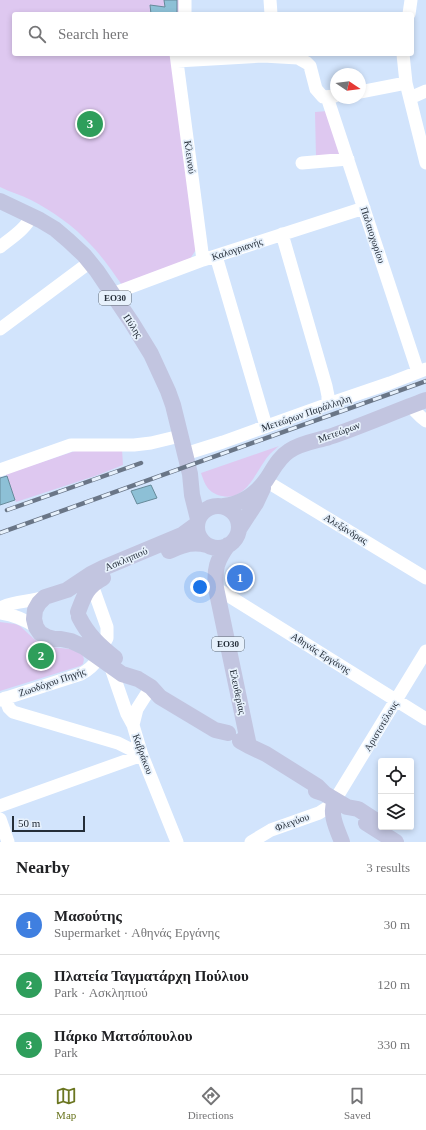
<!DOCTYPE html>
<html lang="en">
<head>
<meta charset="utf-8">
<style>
  :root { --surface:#fff; --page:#f2f2f2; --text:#202124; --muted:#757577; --line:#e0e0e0; --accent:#6b7621 }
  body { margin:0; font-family:Georgia,serif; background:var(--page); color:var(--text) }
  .controls { position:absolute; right:12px; bottom:12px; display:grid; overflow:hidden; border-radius:4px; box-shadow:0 2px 6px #0003 }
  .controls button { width:36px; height:36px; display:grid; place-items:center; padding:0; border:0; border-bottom:1px solid var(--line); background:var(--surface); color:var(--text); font:20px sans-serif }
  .compass { position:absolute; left:330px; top:68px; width:36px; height:36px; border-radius:50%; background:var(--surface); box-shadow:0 2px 6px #0003; rotate:103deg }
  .scale { position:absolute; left:12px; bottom:10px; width:73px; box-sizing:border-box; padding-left:4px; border:2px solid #242d38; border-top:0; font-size:11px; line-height:14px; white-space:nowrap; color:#242d38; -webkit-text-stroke:3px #e7f1fc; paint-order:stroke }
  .you { position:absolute; left:200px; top:587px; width:14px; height:14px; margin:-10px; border:3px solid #fff; border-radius:50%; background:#1a73e8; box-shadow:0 0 0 6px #1a73e833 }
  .badge { display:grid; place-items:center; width:26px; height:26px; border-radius:50%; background:var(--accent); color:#fff; font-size:13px; font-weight:700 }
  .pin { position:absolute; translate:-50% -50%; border:2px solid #fff; box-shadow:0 1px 4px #0006 }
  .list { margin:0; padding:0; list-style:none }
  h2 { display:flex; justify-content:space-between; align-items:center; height:52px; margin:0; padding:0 16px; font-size:17px }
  h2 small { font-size:13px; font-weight:400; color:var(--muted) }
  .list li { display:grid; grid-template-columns:26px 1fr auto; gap:12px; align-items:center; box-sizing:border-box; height:60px; padding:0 16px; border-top:1px solid var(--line) }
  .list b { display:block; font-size:15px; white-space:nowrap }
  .list p { margin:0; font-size:13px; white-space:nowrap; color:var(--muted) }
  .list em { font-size:13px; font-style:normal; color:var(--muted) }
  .icon { flex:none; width:22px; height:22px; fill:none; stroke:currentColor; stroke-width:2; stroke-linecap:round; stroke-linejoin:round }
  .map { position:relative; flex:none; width:426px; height:842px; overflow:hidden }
  .search { position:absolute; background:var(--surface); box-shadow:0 2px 6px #0003; left:12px; right:12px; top:12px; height:44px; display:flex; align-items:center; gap:10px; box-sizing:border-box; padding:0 14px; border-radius:4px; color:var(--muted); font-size:15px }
  .sheet { height:232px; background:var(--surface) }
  nav { display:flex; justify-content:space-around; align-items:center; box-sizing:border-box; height:56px; border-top:1px solid var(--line); background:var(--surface); font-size:11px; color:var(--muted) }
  nav a { display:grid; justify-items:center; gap:2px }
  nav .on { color:var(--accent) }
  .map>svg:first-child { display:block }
  .green { fill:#dec8f0 }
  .building { fill:#8dc0d6; stroke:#668a9a }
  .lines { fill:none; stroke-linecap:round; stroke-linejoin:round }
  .minor { stroke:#fff; stroke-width:13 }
  .major { stroke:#c2c5e0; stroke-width:16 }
  .rail-casing { stroke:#6a7687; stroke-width:4.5 }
  .rail { stroke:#e7f1fc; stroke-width:3; stroke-dasharray:9; stroke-linecap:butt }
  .labels { text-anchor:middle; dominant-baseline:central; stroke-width:3.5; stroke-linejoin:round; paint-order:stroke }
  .shield { fill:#e7f1fc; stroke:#5e6873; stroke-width:1 }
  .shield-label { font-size:9px; font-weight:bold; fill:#242d38 }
  .street-label { font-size:10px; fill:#242d38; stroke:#e7f1fc }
</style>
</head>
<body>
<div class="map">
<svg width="426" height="842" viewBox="0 0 426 842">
  <rect width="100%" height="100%" fill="#d2e4fc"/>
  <!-- green -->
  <path class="green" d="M0 0H181L182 14H14V54H172L197 248 190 259 122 285C112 271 102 256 90 244 74 226 52 211 31 200 21 195 10 192 0 187Z
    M328 111 340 155 316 157 315 112Z
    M279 446C273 451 268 455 264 462 254 476 244 501 222 496 208 493 205 485 201 473Z
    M122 449 123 465 98 475 16 502 6 474 78 450Z
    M0 622 15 624 20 626 34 639 43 644 51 647 70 649 82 654 84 659 83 664 80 666 0 691Z"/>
  <!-- building -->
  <path class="building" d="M164 0H177V14H151L150 5 165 7Z
    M7 476 15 500 0 505V478Z
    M151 485 157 498 137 504 131 491Z"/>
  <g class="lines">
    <!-- minor -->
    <path class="minor" d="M185 0V14
      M270 0 271 14
      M409 14 411 0
      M176 54 203 260
      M403 54 406 83 426 163
      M177 61 263 56 298 58 307 63 310 66 316 89 323 97 335 96
      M360 92 406 83
      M327 97 418 372
      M410 98 426 91
      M302 163 348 159
      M282 234 326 386 328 396V404
      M0 247C11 238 26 229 32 215
      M216 256 266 426
      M112 294 203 260 364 208
      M0 329 90 262
      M410 406 421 417 426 421
      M185 454 223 442 328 404 390 383 426 369
      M0 470 71 445H134L151 443 180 436
      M266 481 426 578
      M92 585 107 627V638L102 647
      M216 588 426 719
      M0 608C14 601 30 602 45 597
      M0 613C14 615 24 619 36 627
      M110 665 127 714 133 725 142 755 177 842
      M5 698 9 708 13 712 118 743 142 755
      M0 700 81 674C89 670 94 665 99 658
      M133 725 137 709 151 687
      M335 800 426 651
      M0 806 142 755
      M0 819 8 842
      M251 842 271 830 319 813 333 804"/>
    <!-- major -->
    <path class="major" d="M0 201 40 220 55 229 69 241 84 255 97 271 132 323 151 354 168 391 173 405 190 474 192 495 198 519
      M197 527a21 21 0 1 1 42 0a21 21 0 1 1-42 0Z
      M224 506C241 504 256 494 266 480 273 470 278 458 289 451 300 443 316 441 329 437 362 426 393 412 426 400
      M197 524 182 535 103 568 91 574 67 590 45 597 39 603 35 610 34 619 36 627 40 633 47 637 54 639H61L71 641 84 647 122 674 138 679 151 687 160 697 215 730 228 733
      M239 529 256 503 263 488
      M228 545C217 560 214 569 216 588L249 746
      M169 551C184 545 192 541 207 545
      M78 612C84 596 87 586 103 578
      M79 617C88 635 99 645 115 658
      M240 741 249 746 266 754 317 786 325 794
      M316 791 325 794 347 807 358 809 381 824
      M335 800C329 814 337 829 342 842
      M366 823 396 842"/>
    <!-- rail casing -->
    <g class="rail-casing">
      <path id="rail" d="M7 510 141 463
        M0 533 426 381"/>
    </g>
    <!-- rail -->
    <use href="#rail" class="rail"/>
  </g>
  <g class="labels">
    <!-- shield labels -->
    <g class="shield">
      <rect x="99" y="291" width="32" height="14" rx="3"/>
      <rect x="212" y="637" width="32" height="14" rx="3"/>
    </g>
    <g class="shield-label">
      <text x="115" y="298">ΕΟ30</text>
      <text x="228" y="644">ΕΟ30</text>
    </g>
    <!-- street labels -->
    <g class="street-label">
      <text transform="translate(190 157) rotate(82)">Κλεινού</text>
      <text transform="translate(373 235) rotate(72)">Παλαιοχωρίου</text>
      <text transform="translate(237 249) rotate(-18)">Καλογριανής</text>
      <text transform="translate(133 326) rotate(57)">Πύλης</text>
      <text transform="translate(306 413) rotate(-19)">Μετεώρων Παράλληλη</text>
      <text transform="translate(339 432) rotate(-20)">Μετεώρων</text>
      <text transform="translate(346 529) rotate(31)">Αλεξάνδρας</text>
      <text transform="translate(126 559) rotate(-23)">Ασκληπιού</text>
      <text transform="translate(321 653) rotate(32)">Αθηνάς Εργάνης</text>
      <text transform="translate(52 682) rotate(-19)">Ζωοδόχου Πηγής</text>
      <text transform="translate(238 692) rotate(78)">Ελευθερίας</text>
      <text transform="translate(381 726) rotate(-59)">Αριστοτέλους</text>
      <text transform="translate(143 754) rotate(70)">Καβράκου</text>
      <text transform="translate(292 822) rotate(-20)">Φλεγύου</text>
    </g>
  </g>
</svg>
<div class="controls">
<button><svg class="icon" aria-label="locate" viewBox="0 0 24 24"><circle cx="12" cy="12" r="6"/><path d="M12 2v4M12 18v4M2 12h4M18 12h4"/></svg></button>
<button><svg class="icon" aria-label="layers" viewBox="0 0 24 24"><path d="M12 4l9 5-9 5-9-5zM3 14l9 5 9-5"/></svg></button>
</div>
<svg class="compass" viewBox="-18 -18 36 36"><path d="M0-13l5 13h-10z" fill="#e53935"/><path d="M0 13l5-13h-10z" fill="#757577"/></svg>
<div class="scale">50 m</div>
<div class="you"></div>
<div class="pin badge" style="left:240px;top:578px;background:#3f7fe0">1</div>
<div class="pin badge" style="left:41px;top:656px;background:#2e9e5b">2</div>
<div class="pin badge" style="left:90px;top:124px;background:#2e9e5b">3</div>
<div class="search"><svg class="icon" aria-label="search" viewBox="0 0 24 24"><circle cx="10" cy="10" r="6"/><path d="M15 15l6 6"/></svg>Search here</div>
</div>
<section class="sheet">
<h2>Nearby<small>3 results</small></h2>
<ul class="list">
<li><span class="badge" style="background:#3f7fe0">1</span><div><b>Μασούτης</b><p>Supermarket · Αθηνάς Εργάνης</p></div><em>30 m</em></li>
<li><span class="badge" style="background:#2e9e5b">2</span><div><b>Πλατεία Ταγματάρχη Πούλιου</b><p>Park · Ασκληπιού</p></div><em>120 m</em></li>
<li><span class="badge" style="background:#2e9e5b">3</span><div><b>Πάρκο Ματσόπουλου</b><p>Park</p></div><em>330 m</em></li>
</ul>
</section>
<nav>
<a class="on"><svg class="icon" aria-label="map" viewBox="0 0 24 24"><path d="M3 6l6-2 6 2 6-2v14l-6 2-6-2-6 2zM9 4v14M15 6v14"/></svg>Map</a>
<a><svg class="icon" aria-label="directions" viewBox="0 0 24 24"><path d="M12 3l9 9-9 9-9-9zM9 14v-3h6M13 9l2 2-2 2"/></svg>Directions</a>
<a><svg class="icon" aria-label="saved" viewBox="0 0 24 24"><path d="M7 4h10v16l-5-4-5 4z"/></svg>Saved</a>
</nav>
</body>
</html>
